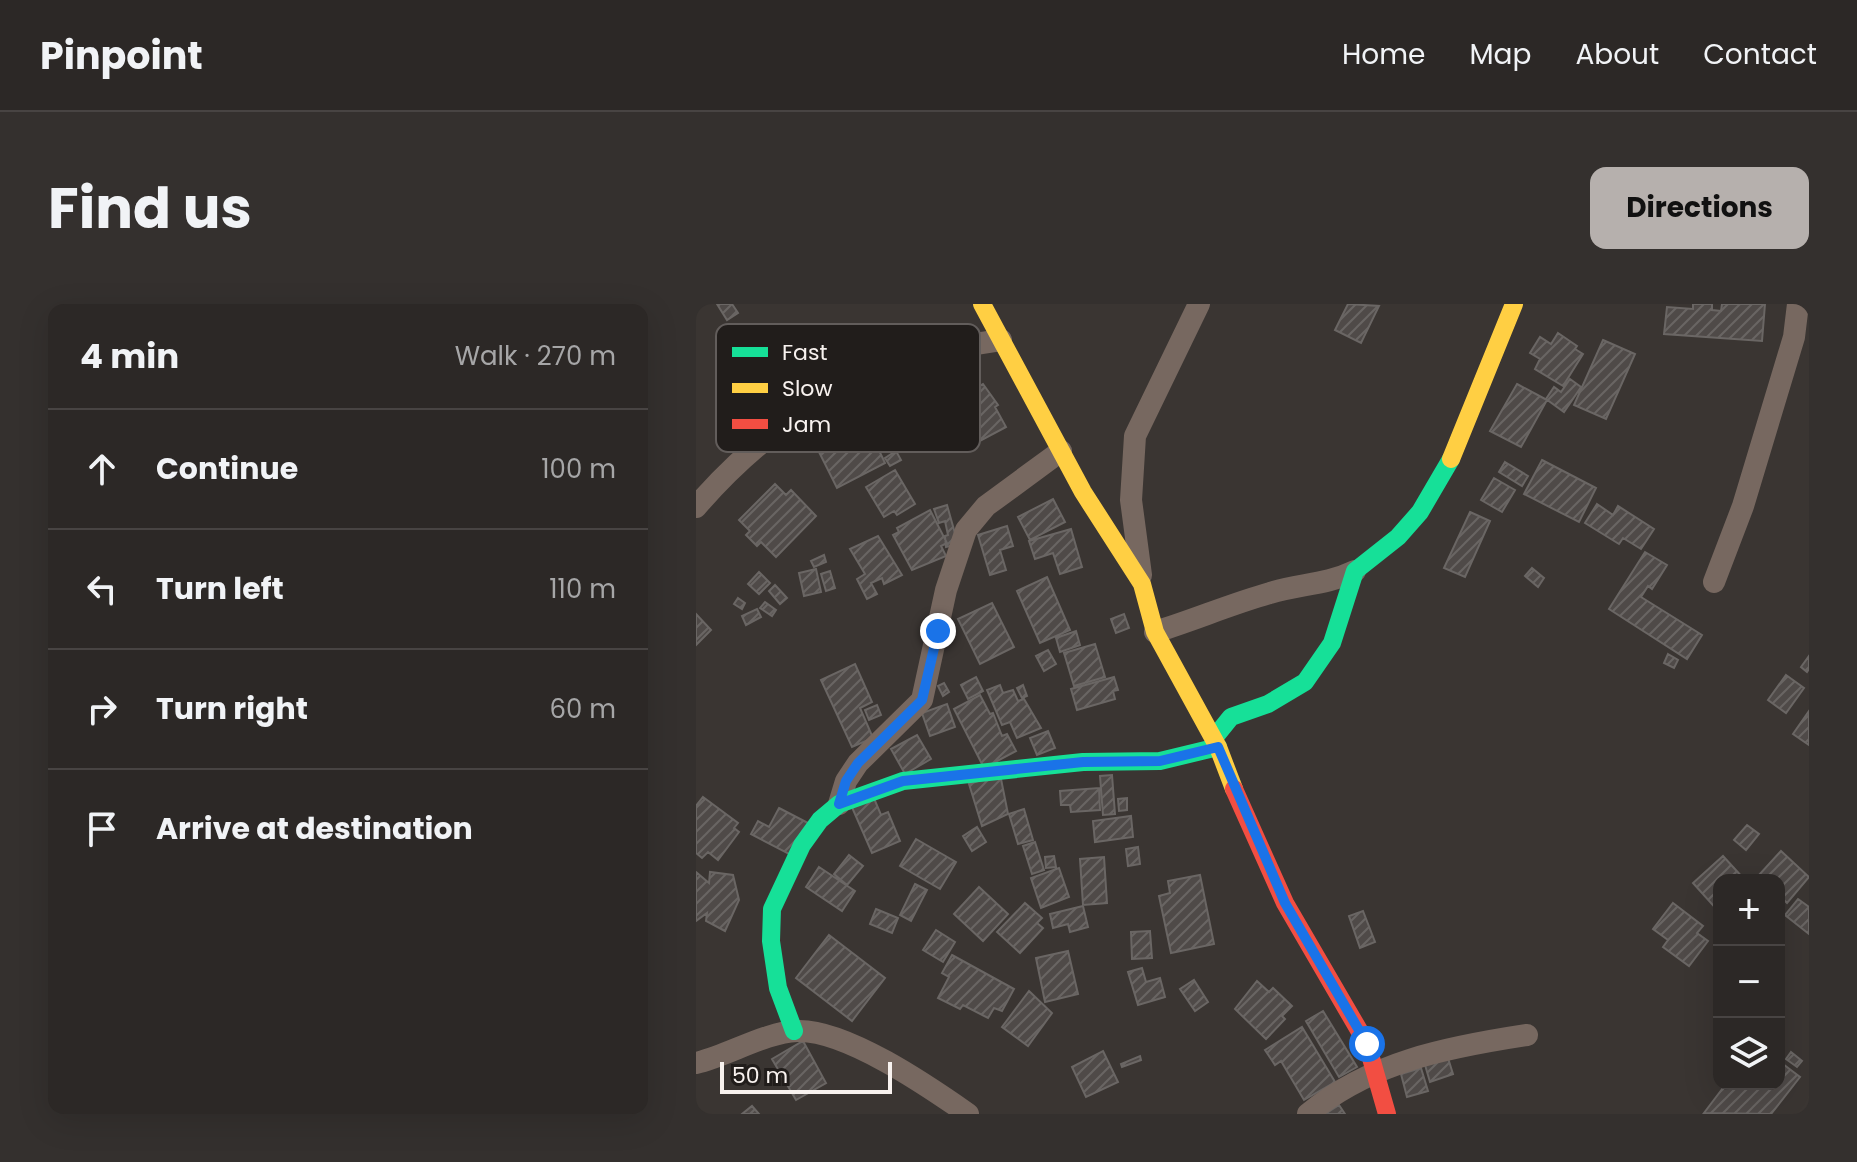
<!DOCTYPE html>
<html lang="en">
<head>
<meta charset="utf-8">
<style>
  :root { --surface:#2c2826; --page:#34302e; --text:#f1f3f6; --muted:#a6a6a7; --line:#484443; --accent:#b6b0ad }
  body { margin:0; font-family:Poppins,sans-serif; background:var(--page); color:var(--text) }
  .controls { position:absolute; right:24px; bottom:24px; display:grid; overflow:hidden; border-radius:16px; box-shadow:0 8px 32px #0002 }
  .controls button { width:72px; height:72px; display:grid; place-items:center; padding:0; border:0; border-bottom:2px solid var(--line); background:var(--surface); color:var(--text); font:40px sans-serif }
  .scale { position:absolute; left:24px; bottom:20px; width:172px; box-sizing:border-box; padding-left:8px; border:4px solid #f8f2ef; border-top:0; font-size:22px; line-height:28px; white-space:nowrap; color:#f8f2ef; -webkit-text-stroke:6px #211d1b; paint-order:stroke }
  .stop { position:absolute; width:24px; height:24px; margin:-18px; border:6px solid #1a73e8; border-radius:50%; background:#fff }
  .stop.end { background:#1a73e8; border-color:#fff; box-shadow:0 2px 8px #0008 }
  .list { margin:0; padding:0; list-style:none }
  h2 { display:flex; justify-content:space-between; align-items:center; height:104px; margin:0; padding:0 32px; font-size:34px }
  h2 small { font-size:26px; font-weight:400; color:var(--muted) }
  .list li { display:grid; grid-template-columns:52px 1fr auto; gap:24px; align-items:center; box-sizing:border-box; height:120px; padding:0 32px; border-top:2px solid var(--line) }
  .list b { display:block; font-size:30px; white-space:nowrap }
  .list em { font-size:26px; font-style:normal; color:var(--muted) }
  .icon { flex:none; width:44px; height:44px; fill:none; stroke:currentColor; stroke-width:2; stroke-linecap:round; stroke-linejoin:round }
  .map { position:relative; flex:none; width:1113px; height:810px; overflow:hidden; border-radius:16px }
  header { display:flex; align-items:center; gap:48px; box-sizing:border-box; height:112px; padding:0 40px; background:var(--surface); border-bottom:2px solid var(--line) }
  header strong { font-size:38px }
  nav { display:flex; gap:44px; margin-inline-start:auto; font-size:28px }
  .intro { display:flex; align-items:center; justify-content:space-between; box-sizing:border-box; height:192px; padding:0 48px }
  h1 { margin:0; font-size:56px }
  .button { padding:20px 36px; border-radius:16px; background:var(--accent); color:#111; font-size:28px; font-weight:700 }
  main { display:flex; gap:48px; padding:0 48px }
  aside { flex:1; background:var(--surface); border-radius:16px; box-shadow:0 8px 32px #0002 }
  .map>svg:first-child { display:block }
  .building { fill:url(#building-hatch); stroke:#6a6664; stroke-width:2 }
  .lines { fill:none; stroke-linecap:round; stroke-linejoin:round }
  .street { stroke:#776860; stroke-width:22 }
  .fast { stroke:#16e098; stroke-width:18 }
  .slow { stroke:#ffcf43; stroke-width:18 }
  .jam { stroke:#f24e42; stroke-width:18 }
  .route { stroke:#1a73e8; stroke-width:10 }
  .key { fill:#211d1b; stroke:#625d5b; stroke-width:2 }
  .key-label { font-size:22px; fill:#f8f2ef }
</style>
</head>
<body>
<header>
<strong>Pinpoint</strong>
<nav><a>Home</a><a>Map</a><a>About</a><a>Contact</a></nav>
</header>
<div class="intro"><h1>Find us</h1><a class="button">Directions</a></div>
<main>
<aside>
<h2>4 min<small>Walk · 270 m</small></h2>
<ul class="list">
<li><svg class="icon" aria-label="ahead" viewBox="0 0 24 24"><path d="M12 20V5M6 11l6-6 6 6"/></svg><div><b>Continue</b></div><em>100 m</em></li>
<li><svg class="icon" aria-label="left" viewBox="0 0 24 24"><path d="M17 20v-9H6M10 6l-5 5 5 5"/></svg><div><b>Turn left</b></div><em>110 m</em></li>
<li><svg class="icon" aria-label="right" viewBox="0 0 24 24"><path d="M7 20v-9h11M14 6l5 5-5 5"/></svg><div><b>Turn right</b></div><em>60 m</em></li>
<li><svg class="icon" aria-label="arrive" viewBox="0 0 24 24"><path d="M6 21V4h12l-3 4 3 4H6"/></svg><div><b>Arrive at destination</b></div></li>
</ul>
</aside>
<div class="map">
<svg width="1113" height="810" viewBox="0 0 1113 810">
  <defs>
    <pattern id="building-hatch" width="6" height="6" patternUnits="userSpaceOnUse" patternTransform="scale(2)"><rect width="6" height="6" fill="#4f4a48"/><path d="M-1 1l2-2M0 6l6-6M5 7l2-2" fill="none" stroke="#696563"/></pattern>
  </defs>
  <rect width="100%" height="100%" fill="#3a3532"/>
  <!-- building -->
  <path class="building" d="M21 0H36L42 9 31 16Z
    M652 0 683 2 665 39 639 26Z
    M997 0H1016V6L1025 7 1026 0H1069L1066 37 968 30 971 3 997 5Z
    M862 29 881 42 879 45 887 50 867 82 839 65 844 55 834 49 844 33 855 40Z
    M907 36 939 50 910 115 878 101Z
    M874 75 885 83 868 108 850 95 858 83 865 88Z
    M287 80 302 101 299 103 310 123 267 146 247 110 256 105 253 99Z
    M821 80 851 96 825 143 794 127Z
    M163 123 174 143 180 140 189 159 141 184 118 138 142 126 145 133Z
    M200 147 205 156 194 162 189 154Z
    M846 156 900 184 883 218 828 190Z
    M809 158 832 172 826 182 803 168Z
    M199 166 219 200 201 211 198 207 188 213 170 183Z
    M798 174 819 186 806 208 785 196Z
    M79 180 90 191 95 186 120 212 80 253 65 238 61 242 50 231 54 227 43 216Z
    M357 195 369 218 334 236 322 213Z
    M901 200 917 211 922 202 958 225 945 245 927 234 923 240 889 219Z
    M251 201 262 240 250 243 249 232 252 231 249 217 243 219 238 205Z
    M234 206 251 239 245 242 250 252 216 266 197 231 203 228 201 224Z
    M774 208 794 217 769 273 748 264Z
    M311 222 317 242 304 246 310 266 294 271 282 231Z
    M375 225 386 263 364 270 357 249 339 255 333 237Z
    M182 232 206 271 188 280 186 274 175 279 181 290 171 295 161 275 169 270 154 245Z
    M949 248 971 261 956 285 952 282 945 293 1006 331 991 355 913 305Z
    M128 251 130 258 118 263 115 257Z
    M836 264 848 274 842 283 829 272Z
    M120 265 125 288 108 292 103 269Z
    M134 267 139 284 130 287 125 270Z
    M63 268 74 279 63 290 52 280Z
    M351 273 374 326 344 339 321 287Z
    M79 281 91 294 84 300 73 287Z
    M42 294 49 299 46 305 38 300Z
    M69 298 80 306 76 312 64 304Z
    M296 299 318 343 284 360 262 315Z
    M61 305 65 313 50 321 46 312Z
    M0 310 15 326 0 341Z
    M428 310 433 324 420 329 415 315Z
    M380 327 384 341 364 348 360 334Z
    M399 340 409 373 378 382 368 349Z
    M352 346 360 360 348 367 340 352Z
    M972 350 982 356 978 364 968 359Z
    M1113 352V365L1111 368 1105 363Z
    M159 360 176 398 164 404 177 434 156 443 125 376Z
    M1090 371 1108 384 1090 409 1072 396Z
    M280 373 287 387 272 395 265 381Z
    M418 373 422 386 417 387 419 395 381 406 375 385Z
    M248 379 253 388 247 392 242 382Z
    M304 381 307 389 317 386 322 397 328 395 345 424 321 434 314 418 306 421 291 386Z
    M327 381 331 392 326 394 321 384Z
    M284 391 294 410 297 409 306 432 311 430 320 447 288 464 258 405Z
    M251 400 259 423 234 432 226 409Z
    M181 401 185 411 173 416 169 406Z
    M1113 407V441L1097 430Z
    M352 427 359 444 341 451 334 434Z
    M221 431 235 455 209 470 195 445Z
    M304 470 312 510 286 522 273 480Z
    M416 471 419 510 407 511 404 472Z
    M403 484 404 506 375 508 374 501H365L364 487Z
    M177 492 185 511 192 508 204 537 176 549 155 501Z
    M7 493 42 519 38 524 43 528 22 556 12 548 6 554 0 549V502Z
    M431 494V506L423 507 422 495Z
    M83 504 112 519 95 551 55 530 62 517 73 523Z
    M328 505 337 536 322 540 313 510Z
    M435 512 437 533 399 538 397 517Z
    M1051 521 1063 530 1050 546 1038 536Z
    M281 523 290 538 276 547 267 532Z
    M220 535 260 558 244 585 204 562Z
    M339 538 348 566 336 570 327 542Z
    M442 543 444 560 432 562 430 545Z
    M1085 547 1113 573 1091 599 1083 591V576H1068L1063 571Z
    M153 551 167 562 151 581 138 570Z
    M358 552 360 563 350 564 349 553Z
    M1027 552 1049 576H1023V608L997 579Z
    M408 553 411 599 387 601 384 555Z
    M123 563 159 587 146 607 110 583Z
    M363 564 373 593 345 604 335 574Z
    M0 568 13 579 14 568 37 571 43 596 29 627 10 617 11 609 0 617Z
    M504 571 518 640 475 649 463 592 474 589 472 577Z
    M219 580 231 586 215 617 204 611Z
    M283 583 312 610 287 637 258 610Z
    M1102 595 1113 603V630L1089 611Z
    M329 599 346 614 341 619 347 624 324 649 301 628Z
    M977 599 1007 622 1001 629 1012 637 993 662 967 643 972 636 957 625Z
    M387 602 392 623 374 628 372 620 357 624 354 610Z
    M180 605 202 614 196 629 174 620Z
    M667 607 679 638 664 644 653 612Z
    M240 626 259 638 247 658 227 646Z
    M454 627 456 654 436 655 435 628Z
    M133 631 189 674 156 717 100 674Z
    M372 647 382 690 349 698 340 654Z
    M256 651 318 685 306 707 298 704 292 714 267 701 264 705 242 694 253 673 246 669Z
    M446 664 450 678 464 674 469 693 442 701 432 668Z
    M498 676 512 698 499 707 484 685Z
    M561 677 573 688 577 684 596 702 586 712 589 715 570 735 539 705Z
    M333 687 356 709 332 742 306 723Z
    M627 707 661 763 643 773 610 717Z
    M606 723 639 778 608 796 585 757 579 761 569 746Z
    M107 737 130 779 100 796 76 755Z
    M407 747 422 778 390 793 376 763Z
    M1095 748 1106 757 1101 763 1090 755Z
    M444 752 445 756 426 763 425 760Z
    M752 754 757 770 734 778 729 761Z
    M1083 757 1104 773 1075 810 1008 809 1030 780H1083Z
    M725 764 732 787 711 793 705 770Z
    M643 801 649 810H629Z
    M56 802 63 810H46Z"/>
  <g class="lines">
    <!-- street -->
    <path class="street" d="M0 203C83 107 180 53 305 36
      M445 271 435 196 439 132 503 0
      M1018 278 1047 202 1098 33 1102 0
      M459 328C498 316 535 300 574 289 603 280 630 281 659 267
      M143 500 150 477 162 459 226 396 250 286 270 226 290 202 365 147
      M0 759C31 752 70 728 101 727 149 725 232 782 272 810
      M612 810C674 758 752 743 831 731"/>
    <!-- fast -->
    <path class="fast" d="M518 434 535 413 572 400 609 378 636 339 659 267 702 233 724 208 755 155
      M98 727 82 684 75 637 76 605 106 541 124 516 143 500 207 477 387 458 464 457 522 443"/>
    <!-- slow -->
    <path class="slow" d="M286 0 387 188 446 280 459 328 522 443 538 485
      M755 155 818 0"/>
    <!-- jam -->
    <path class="jam" d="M538 485 589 599 671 740 691 810"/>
  </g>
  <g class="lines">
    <!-- route -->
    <path class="route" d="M242 327 226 396 162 459 150 477 143 500 207 477 387 458 464 457 522 443 589 599 671 740"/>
  </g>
  <!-- legend -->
  <rect x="20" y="20" width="264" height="128" rx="12" class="key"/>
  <rect x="36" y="43" width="36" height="10" fill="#16e098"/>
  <rect x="36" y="79" width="36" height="10" fill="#ffcf43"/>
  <rect x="36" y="115" width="36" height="10" fill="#f24e42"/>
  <g class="key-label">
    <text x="86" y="56">Fast</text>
    <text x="86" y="92">Slow</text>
    <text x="86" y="128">Jam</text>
  </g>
</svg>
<div class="controls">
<button>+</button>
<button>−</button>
<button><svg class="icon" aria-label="layers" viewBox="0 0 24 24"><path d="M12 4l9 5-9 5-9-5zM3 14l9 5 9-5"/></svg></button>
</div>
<div class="scale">50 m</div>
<div class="stop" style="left:671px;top:740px"></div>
<div class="stop end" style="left:242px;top:327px"></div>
</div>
</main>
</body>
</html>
